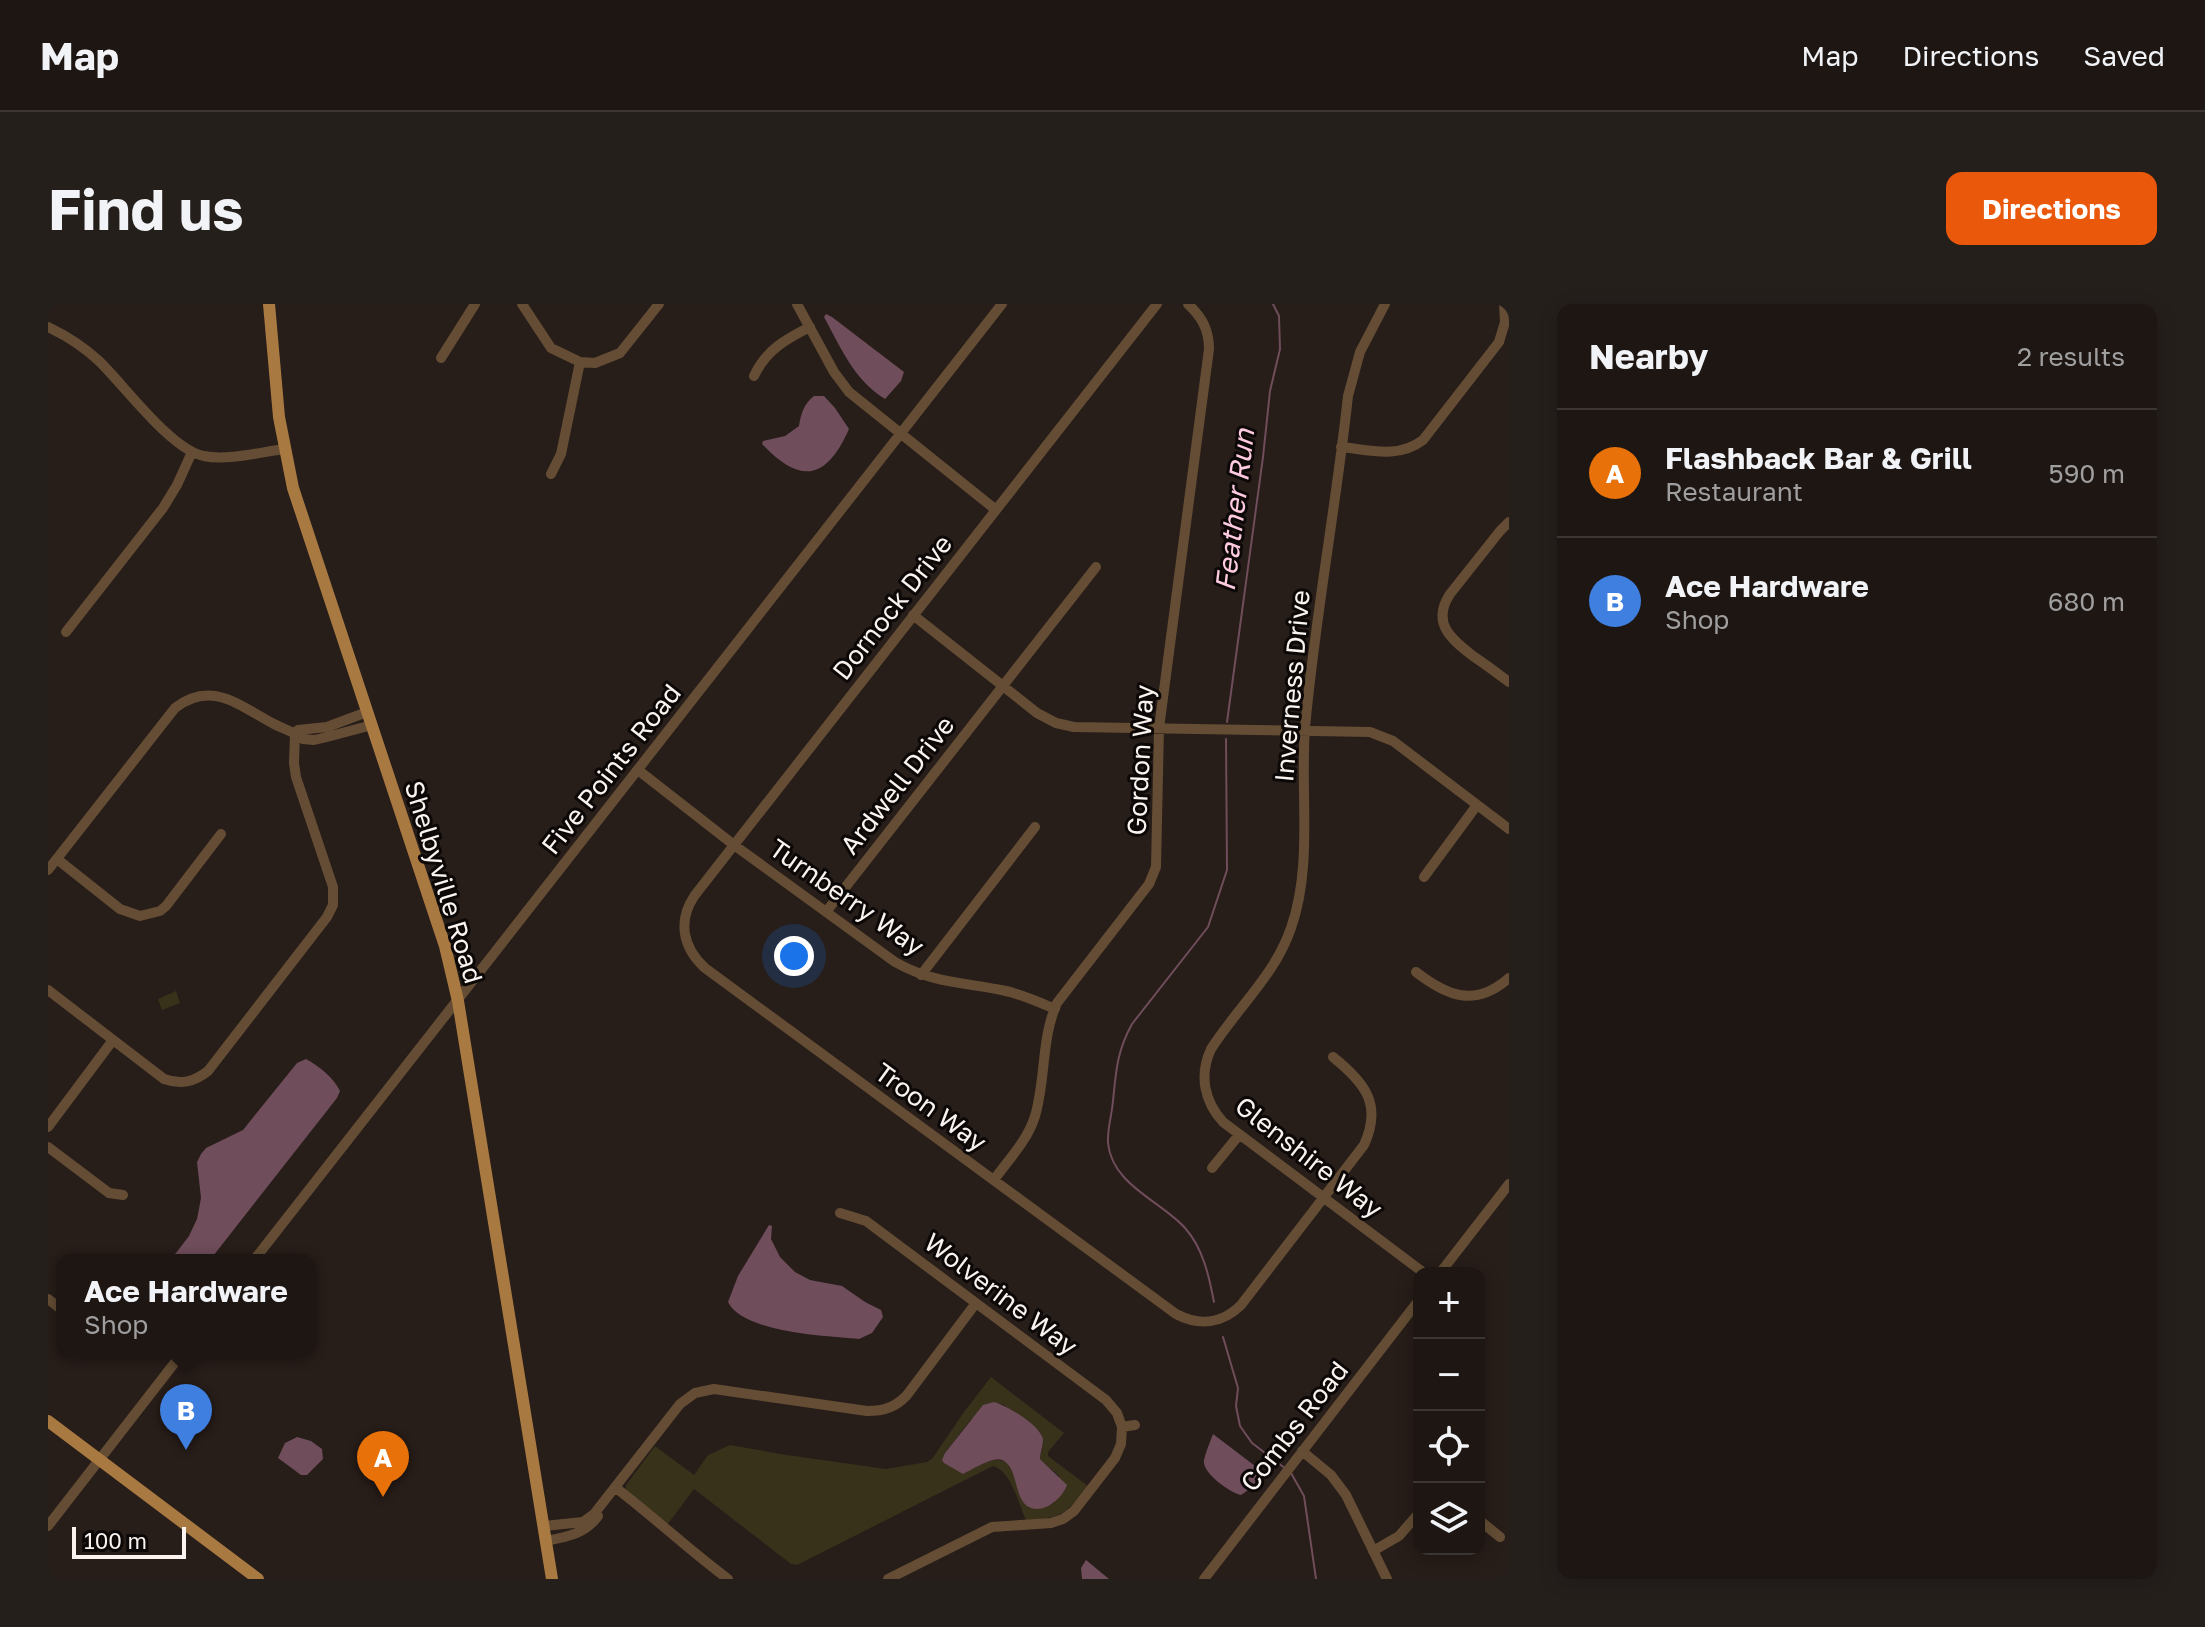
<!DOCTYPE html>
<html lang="en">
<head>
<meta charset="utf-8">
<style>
  :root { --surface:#1d1613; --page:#251f1c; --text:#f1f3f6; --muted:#a09fa0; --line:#3b3533; --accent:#ea580c }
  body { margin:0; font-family:"Golos Text",sans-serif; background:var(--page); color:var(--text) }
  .controls { position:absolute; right:24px; bottom:24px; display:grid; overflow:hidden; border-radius:16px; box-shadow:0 4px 20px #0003 }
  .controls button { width:72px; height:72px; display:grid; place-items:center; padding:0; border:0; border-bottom:2px solid var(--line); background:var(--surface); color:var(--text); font:40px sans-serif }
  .scale { position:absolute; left:24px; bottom:20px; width:114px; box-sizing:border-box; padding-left:8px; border:4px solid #faf3f0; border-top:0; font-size:22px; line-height:28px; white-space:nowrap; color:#faf3f0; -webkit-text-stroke:6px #0c0807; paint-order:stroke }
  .you { position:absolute; left:746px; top:652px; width:28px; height:28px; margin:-20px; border:6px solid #fff; border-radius:50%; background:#1a73e8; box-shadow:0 0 0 12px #1a73e833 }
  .badge { display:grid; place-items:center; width:52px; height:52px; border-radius:50%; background:var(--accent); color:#fff; font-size:26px; font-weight:700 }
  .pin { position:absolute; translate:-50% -66px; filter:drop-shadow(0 2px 4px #0008) }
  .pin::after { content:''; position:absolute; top:42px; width:28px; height:24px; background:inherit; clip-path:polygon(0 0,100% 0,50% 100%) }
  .popup { position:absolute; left:8px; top:950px; width:260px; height:104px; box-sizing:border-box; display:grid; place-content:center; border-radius:16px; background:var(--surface); filter:drop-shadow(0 2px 6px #0005); font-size:26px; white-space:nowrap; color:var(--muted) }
  .popup b { font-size:30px; color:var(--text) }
  .popup::after { content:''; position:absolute; left:50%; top:100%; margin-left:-16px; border:16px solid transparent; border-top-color:var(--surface) }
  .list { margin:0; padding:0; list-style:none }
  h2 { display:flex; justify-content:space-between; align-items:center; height:104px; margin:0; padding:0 32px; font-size:34px }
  h2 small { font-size:26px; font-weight:400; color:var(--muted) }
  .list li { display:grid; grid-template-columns:52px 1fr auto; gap:24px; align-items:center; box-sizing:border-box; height:128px; padding:0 32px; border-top:2px solid var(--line) }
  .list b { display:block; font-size:30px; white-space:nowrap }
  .list p { margin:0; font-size:26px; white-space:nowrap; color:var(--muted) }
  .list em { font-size:26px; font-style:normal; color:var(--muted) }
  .icon { flex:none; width:44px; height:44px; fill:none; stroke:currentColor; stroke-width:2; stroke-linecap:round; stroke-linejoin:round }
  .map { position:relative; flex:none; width:1461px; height:1275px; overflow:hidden; border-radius:16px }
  header { display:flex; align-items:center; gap:48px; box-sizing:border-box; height:112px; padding:0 40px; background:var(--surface); border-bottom:2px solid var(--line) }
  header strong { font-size:38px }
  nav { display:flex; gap:44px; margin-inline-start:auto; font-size:28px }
  .intro { display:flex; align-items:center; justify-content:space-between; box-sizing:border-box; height:192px; padding:0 48px }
  h1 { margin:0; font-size:56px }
  .button { padding:20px 36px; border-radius:16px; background:var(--accent); color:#fff; font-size:28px; font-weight:700 }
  main { display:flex; gap:48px; padding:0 48px }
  aside { flex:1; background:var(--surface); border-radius:16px; box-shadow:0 4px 20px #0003 }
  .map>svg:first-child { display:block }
  .green { fill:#38321b; fill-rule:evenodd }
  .water { fill:#6f4d5b }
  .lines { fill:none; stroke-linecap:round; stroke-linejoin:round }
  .stream { stroke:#6f4d5b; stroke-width:2 }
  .minor { stroke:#644d34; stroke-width:10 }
  .major { stroke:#a97942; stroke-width:12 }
  .labels { text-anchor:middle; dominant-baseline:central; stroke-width:6; stroke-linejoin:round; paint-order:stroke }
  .street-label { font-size:26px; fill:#faf3f0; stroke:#0c0807 }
  .water-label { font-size:28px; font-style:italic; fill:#ffcbe0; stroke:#0c0807 }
</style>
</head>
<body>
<header>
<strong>Map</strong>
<nav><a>Map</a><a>Directions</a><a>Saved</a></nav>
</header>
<div class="intro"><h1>Find us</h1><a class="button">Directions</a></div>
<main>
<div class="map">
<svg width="1461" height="1275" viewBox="0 0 1461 1275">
  <rect width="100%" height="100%" fill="#271d19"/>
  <!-- green -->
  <path class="green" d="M128 687 132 699 114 706 110 695Z
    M943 1073 1016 1129 1000 1148V1152L1040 1182C1019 1209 1013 1215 978 1216 970 1199 964 1168 945 1162L749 1261 743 1260 646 1185 619 1221 578 1186V1181L607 1142 646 1171 660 1151 682 1141 732 1150 838 1165 879 1158 884 1155 916 1108ZM950 1099 956 1101 992 1128 995 1138 992 1155 1011 1172 1006 1199 989 1205 959 1159C945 1150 928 1164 915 1170L901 1161 897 1149 923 1115Z"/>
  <!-- water -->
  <path class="water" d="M778 10 784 13 856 68 853 77 837 95C806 76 793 44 776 13Z
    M766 92H776L787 104 801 125C778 177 752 180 714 140L715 137 737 132 751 122C753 109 756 100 766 92Z
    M258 755C271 762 286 774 292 787L289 794 162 956H119L128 949 141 932 149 915 153 894 149 858 153 850 158 844 195 826 249 759Z
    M721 921 724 922 723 935 732 953 747 968 762 976 794 982 817 998 833 1006 835 1013 824 1029 811 1035C780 1032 695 1029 680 998L690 972Z
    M946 1098C958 1101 994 1122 995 1136 995 1142 992 1149 992 1155L1019 1181C1014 1195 994 1212 979 1202 966 1192 970 1166 956 1157 945 1151 925 1166 915 1170L896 1159 894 1156 897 1149 935 1101Z
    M1165 1130 1211 1165 1206 1182 1193 1191C1182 1189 1153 1168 1156 1156 1158 1147 1162 1138 1165 1130Z
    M249 1133 263 1137 274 1145 275 1155 259 1171H253L230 1154 237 1139Z
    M1038 1256 1061 1275H1034L1033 1264Z"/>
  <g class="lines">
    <!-- stream -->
    <path class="stream" d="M1179 418 1215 153 1222 87 1232 45 1231 12 1225 0
      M1166 998C1161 972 1155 944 1137 924 1113 897 1064 881 1060 839 1059 826 1064 810 1065 797 1068 767 1069 747 1084 720L1160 623 1179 566 1178 435
      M1175 1033 1190 1084 1188 1102 1192 1122 1204 1139 1238 1165
      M1243 1169 1256 1192 1268 1275"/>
    <!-- minor -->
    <path class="minor" d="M474 0 503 44 532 58 547 59 572 49 611 0
      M749 0 786 68 801 88 948 206
      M1109 0 647 591C629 617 635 644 657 664L1128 1010C1151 1022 1174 1020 1193 1001L1316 841C1335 800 1316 778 1285 753
      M1337 0 1312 48 1300 92C1288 203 1267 313 1257 424 1252 489 1265 562 1243 624 1227 671 1190 703 1163 745 1151 771 1156 797 1175 818L1376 969
      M0 23C19 32 36 43 51 57 76 81 124 147 156 152 179 157 213 148 236 145
      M393 54 427 0
      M706 72C718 46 738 35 762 23
      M1293 143C1322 146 1350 155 1375 136L1451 38 1457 18 1456 0
      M503 170 513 150 532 58
      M1461 218 1452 227 1402 290C1383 319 1403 335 1425 352 1437 360 1449 369 1461 378
      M865 311 989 409 1008 419 1026 423 1322 428 1345 437 1461 525
      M18 328 115 204 129 181 144 148
      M247 429 250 426 279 423 319 408
      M590 466 686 541 847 658C886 680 916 678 958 687 975 691 991 698 1007 705
      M9 555 72 605 92 612 112 607 118 602 173 530
      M0 566 127 404C164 375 193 403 226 420 236 425 246 428 255 435L266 436 279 433 324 421
      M1376 573 1429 501
      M778 608 1048 263
      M1368 668C1399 692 1427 704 1461 674
      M873 671 987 523
      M0 686 116 775C133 781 146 778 160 767L279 613 285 601V583L248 473 246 459 247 429
      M0 823 65 736
      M0 843 61 889 75 891
      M1164 864 1191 831
      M946 876C960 856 980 836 987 812 998 775 993 734 1009 699L1101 580 1108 563 1111 424 1161 45C1161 26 1154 13 1140 0
      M792 909 818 917 1058 1096 1069 1109 1074 1123 1073 1140 1067 1154 1026 1207 1015 1215 1003 1219 944 1223 840 1275
      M206 956 954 0
      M1392 969 1461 880
      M0 995 14 1006
      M1074 1123 1087 1121
      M1254 1147 1283 1171 1298 1191 1339 1275
      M568 1184C606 1213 641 1246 680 1275
      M1431 1216 1452 1233
      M0 1222 135 1048
      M496 1222 535 1218 546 1210 632 1100 647 1089 666 1085 819 1107C836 1107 848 1103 859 1091L928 999
      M498 1237C519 1233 537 1230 550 1212
      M1325 1247 1351 1232 1371 1209
      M1156 1275 1371 996"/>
    <!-- major -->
    <path class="major" d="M221 0 231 113 245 184 386 609 397 642 410 697 504 1275
      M0 1117 210 1275"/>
  </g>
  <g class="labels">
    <!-- street labels -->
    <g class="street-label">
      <text transform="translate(844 303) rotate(-52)">Dornock Drive</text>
      <text transform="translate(1244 382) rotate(-85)">Inverness Drive</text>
      <text transform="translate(1092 456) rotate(-87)">Gordon Way</text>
      <text transform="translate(563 465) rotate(-52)">Five Points Road</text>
      <text transform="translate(849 481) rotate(-52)">Ardwell Drive</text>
      <text transform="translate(396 578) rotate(73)">Shelbyville Road</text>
      <text transform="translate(799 593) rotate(35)">Turnberry Way</text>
      <text transform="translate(883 803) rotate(36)">Troon Way</text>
      <text transform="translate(1261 853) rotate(38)">Glenshire Way</text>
      <text transform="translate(953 990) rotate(37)">Wolverine Way</text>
      <text transform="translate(1246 1122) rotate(-52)">Combs Road</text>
    </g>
    <!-- water labels -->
    <g class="water-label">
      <text transform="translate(1186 206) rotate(-83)">Feather Run</text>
    </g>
  </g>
</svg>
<div class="controls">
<button>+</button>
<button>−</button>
<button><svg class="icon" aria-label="locate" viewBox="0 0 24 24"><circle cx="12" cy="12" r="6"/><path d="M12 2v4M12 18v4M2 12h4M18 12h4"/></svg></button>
<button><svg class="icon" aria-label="layers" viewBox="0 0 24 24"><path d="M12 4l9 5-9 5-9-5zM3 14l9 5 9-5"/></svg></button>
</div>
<div class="scale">100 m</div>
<div class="you"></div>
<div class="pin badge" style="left:335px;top:1193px;background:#e8710a">A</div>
<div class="pin badge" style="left:138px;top:1146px;background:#3f7fe0">B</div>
<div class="popup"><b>Ace Hardware</b>Shop</div>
</div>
<aside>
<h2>Nearby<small>2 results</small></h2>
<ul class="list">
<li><span class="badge" style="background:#e8710a">A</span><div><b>Flashback Bar &amp; Grill</b><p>Restaurant</p></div><em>590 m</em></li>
<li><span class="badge" style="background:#3f7fe0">B</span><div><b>Ace Hardware</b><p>Shop</p></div><em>680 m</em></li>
</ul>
</aside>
</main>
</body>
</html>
